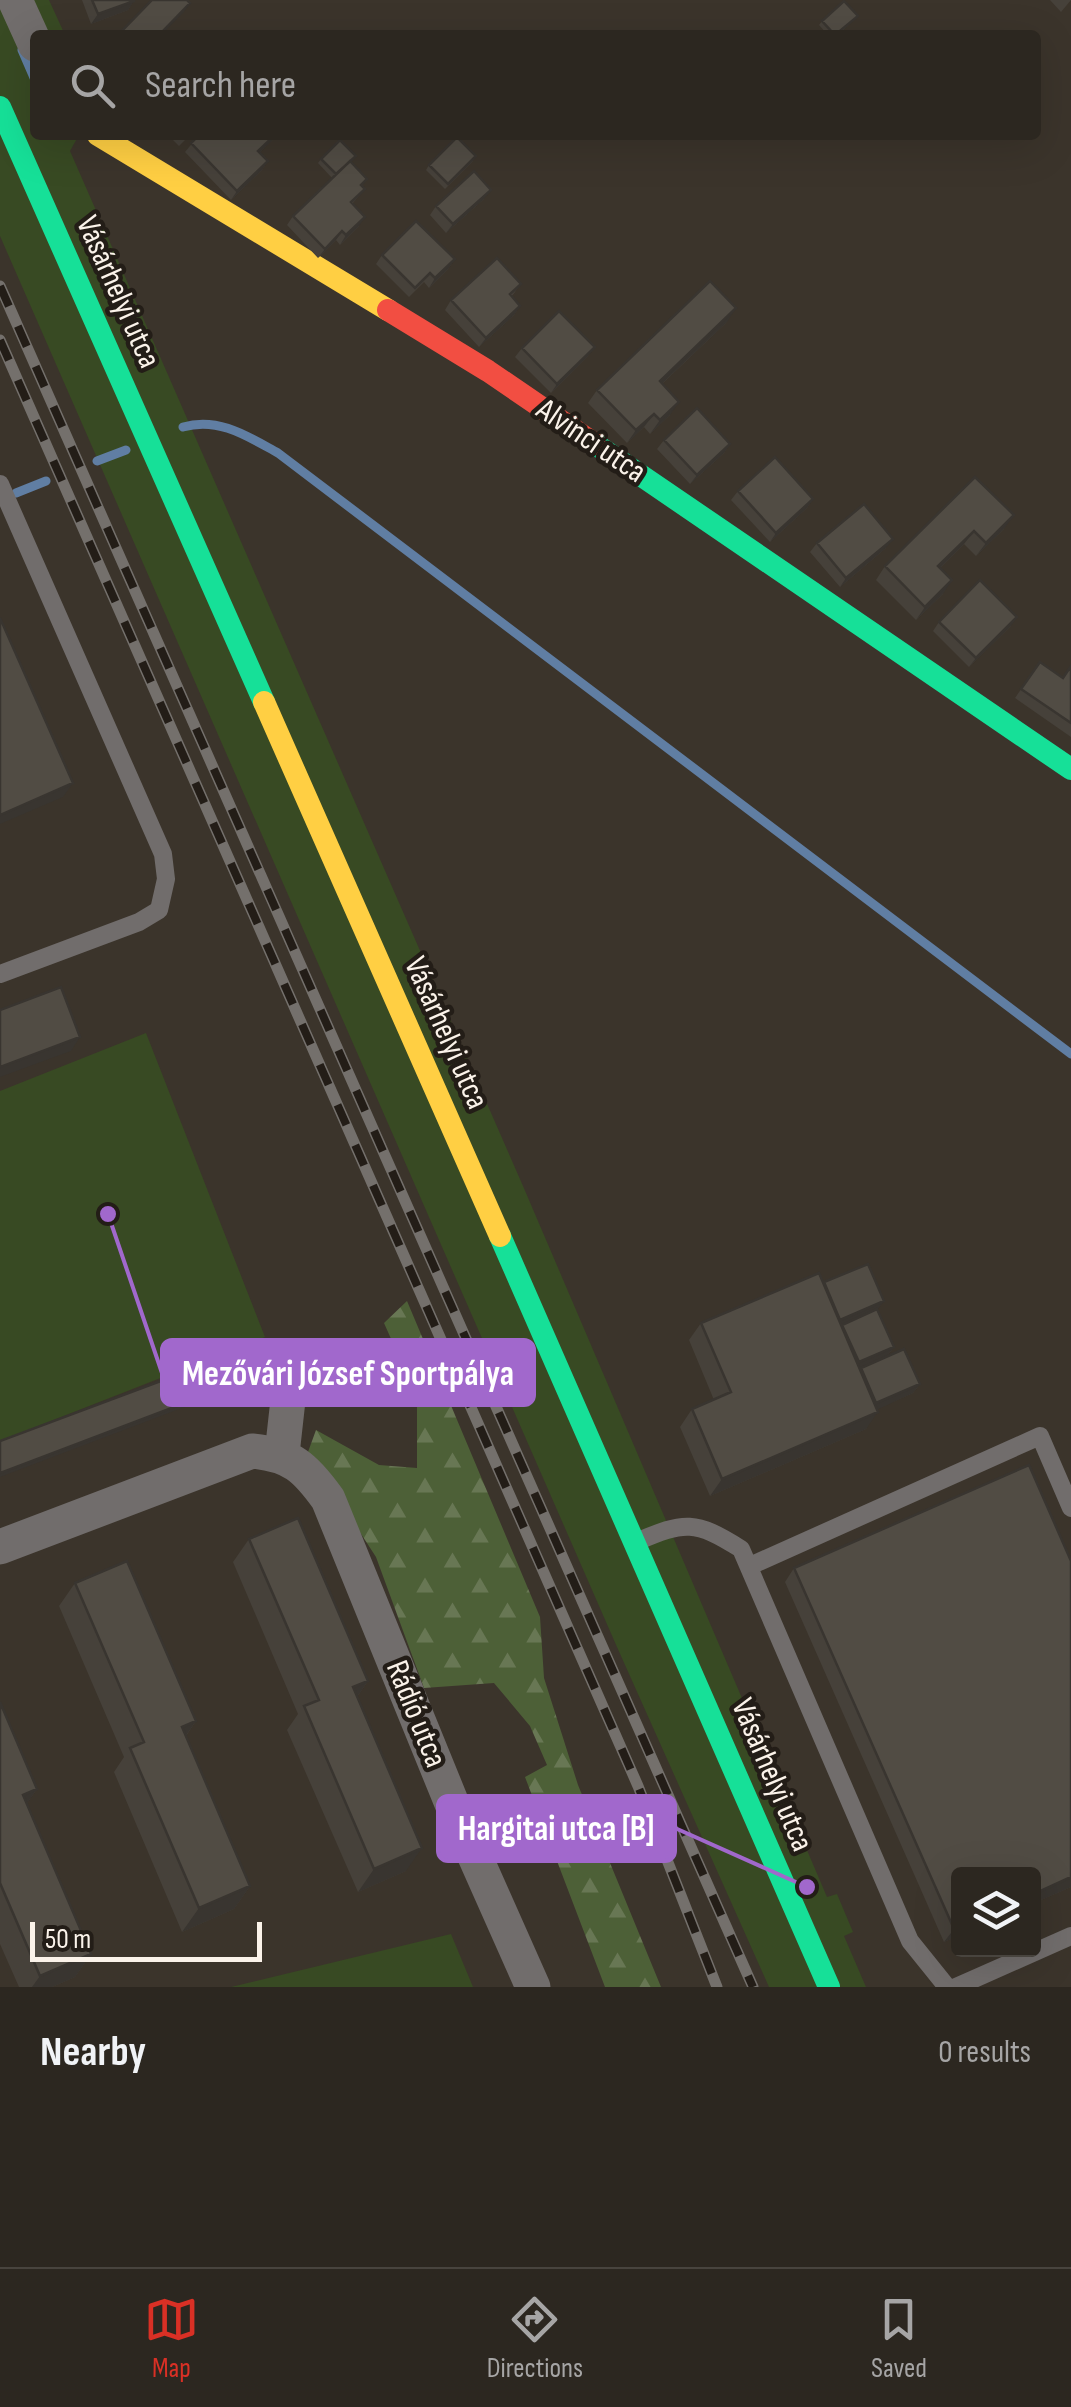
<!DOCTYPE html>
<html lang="en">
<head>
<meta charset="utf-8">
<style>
  :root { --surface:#2c2720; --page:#38332d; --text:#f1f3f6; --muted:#a6a5a5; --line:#48443e; --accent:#d93025 }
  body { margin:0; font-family:"Sofia Sans Condensed",sans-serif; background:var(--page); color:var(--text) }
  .controls { position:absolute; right:30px; bottom:30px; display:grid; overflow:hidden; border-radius:10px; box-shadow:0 10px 40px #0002 }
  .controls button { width:90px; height:90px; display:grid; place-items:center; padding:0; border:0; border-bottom:2px solid var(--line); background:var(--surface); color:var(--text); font:50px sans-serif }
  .scale { position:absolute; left:30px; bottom:25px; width:232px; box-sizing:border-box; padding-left:10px; border:5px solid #fbf3ea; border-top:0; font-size:28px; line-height:35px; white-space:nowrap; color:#fbf3ea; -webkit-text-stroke:8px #231d17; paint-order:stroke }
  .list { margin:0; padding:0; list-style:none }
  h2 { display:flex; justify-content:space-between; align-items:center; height:130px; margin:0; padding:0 40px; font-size:42px }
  h2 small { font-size:32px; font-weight:400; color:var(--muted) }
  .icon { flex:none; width:55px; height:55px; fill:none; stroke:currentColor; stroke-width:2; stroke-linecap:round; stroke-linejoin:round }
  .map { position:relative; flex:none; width:1071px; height:1987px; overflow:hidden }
  .search { position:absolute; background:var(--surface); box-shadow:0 10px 40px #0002; left:30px; right:30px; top:30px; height:110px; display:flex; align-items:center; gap:25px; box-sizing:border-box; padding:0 35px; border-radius:10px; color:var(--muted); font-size:38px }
  .sheet { height:280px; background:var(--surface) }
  nav { display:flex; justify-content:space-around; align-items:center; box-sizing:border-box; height:140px; border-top:2px solid var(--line); background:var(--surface); font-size:28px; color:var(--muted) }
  nav a { display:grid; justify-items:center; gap:5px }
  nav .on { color:var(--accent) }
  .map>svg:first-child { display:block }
  .green { fill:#384a23 }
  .forest { fill:url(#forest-firs) }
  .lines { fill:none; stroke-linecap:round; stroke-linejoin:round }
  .stream { stroke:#607ea3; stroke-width:9 }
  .lane { stroke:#716d6c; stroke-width:18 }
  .street { stroke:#716d6c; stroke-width:35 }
  .fast { stroke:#16e098; stroke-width:22 }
  .slow { stroke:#ffcf43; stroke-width:22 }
  .jam { stroke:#f24e42; stroke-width:22 }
  .rail-casing { stroke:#74706c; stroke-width:11 }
  .rail { stroke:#231d17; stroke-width:8; stroke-dasharray:22; stroke-linecap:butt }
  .wall { fill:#46413a }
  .shaded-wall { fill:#393530 }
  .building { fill:#514c44; stroke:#393530; stroke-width:2.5 }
  .labels { text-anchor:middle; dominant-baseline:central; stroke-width:9; stroke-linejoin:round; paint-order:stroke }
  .street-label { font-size:32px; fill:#fbf3ea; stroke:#231d17 }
  .leader { fill:none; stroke:#a168cc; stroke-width:4 }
  .callout-dot { fill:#a168cc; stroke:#231d17; stroke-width:4 }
  .callout { fill:#a168cc; stroke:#a168cc; stroke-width:4 }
  .callout-label { font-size:35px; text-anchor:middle; font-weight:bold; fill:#fff }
</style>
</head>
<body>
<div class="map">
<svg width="1071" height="1987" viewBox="0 0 1071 1987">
  <defs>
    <pattern id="forest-firs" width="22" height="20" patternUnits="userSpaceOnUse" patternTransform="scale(2.5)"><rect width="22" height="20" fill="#4d6037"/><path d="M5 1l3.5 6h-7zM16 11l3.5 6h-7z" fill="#687754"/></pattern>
  </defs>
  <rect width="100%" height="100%" fill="#3b342b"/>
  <!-- green -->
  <path class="green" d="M0 0H49L65 35H35V135H79L70 151 523 1186 827 1897 837 1894 853 1932 844 1936 866 1987H769L617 1647 0 236Z
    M146 1033 265 1337 0 1441V1091Z
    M451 1934 473 1987H231Z"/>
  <!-- forest -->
  <path class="forest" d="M407 1301 540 1617 544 1678 578 1785 661 1987H605L525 1777 547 1765 530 1726 494 1683 424 1688 376 1557 308 1452 316 1430 379 1465 417 1468V1397L384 1323Z"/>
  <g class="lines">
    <!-- stream -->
    <path class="stream" d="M22 50 35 80
      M183 427C219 417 247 436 278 453L1071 1054
      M97 461 126 450
      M16 493 46 481"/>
    <!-- lane -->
    <path class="lane" d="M0 484 163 854 166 879 159 910 139 922 0 974
      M636 1542C685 1521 695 1520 741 1549L910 1941 947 1987
      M750 1566 1040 1436 1071 1508
      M956 1987 1071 1936"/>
    <!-- street -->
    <path class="street" d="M15 0 35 44
      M282 1454 290 1382
      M0 1547 252 1451C292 1455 305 1467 328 1499L457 1816 533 1987"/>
    <!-- fast -->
    <path class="fast" d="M0 107 264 702
      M595 444 1071 769
      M500 1236 829 1987"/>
    <!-- slow -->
    <path class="slow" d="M98 135 388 310
      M264 702 500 1236"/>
    <!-- jam -->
    <path class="jam" d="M388 310 488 371 595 444"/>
    <!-- rail casing -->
    <g class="rail-casing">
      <path id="rail" d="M0 286 753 1987
        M0 340 638 1786 717 1987"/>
    </g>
    <!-- rail -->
    <use href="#rail" class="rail"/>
  </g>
  <!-- wall -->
  <path class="wall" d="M82 0H134L128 10 91 24Z
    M1050 0H1071L1061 12Z
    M858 16 838 35H828L819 25 822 21Z
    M168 135H190L179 146Z
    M199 135H278L260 152 268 161 262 170 231 200 185 152Z
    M321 159 351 163 365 189 352 204 359 226 340 245 336 240 318 258 287 225 293 216 332 178 318 163Z
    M473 161 445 189 426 170 429 165Z
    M484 199 446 233 430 215 436 206Z
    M382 255 455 259 448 269 429 288 424 282 409 297 376 264Z
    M521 284 512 296 520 306 514 315 479 347 445 310 451 300Z
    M727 322 662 384 670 415 650 434 644 427 627 443 588 403 597 390Z
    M595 347 588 356 551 393 515 357 522 348Z
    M664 440 730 444 724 453 690 484 657 449Z
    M975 477 1004 529 976 556 964 544 940 568 943 594 916 620 876 580 885 566Z
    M738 491 813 499 807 508 770 542 731 500Z
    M817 543 886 548 840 587 810 552Z
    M939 622 1011 626 969 667 933 631Z
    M1040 662 1063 678 1071 665V737L1015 698Z
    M823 1284 884 1301 877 1309 894 1347 887 1356 860 1368 920 1384 913 1393 877 1409 866 1429 710 1496 680 1427 692 1409 714 1400 689 1340 701 1323Z
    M249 1539 368 1681 357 1697 406 1871 358 1892 287 1730 298 1714 233 1562Z
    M1071 1561V1887L944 1942 785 1582 794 1568Z
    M75 1583 196 1721 186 1736 250 1886 234 1909 182 1932 114 1772 124 1757 59 1606Z
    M0 1702 37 1789 27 1803 91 1954 75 1977 52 1987H19L0 1944Z"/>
  <!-- shaded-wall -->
  <path class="shaded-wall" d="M134 1 128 10 91 24 98 14Z
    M190 3 184 12 161 35H159Z
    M275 135H278L252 160 258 151Z
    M268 161 262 170 231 200 237 191Z
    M491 190 484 199 446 233 453 224Z
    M365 217 359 226 340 245 346 235Z
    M342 231 336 240 318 258 325 249Z
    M455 259 448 269 429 288 435 278Z
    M520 306 514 315 479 347 486 338Z
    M736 308 727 322 650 395 660 381Z
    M595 347 588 356 551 393 557 384Z
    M679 402 670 415 650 434 660 420Z
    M654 414 644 427 627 443 636 430Z
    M730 444 724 453 690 484 697 475Z
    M813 499 807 508 770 542 776 533Z
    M1014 515 1004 529 976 556 986 543Z
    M974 531 964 544 929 579 938 566Z
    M893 539 886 548 840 587 846 578Z
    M952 580 943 594 916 620 925 607Z
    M1017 617 1011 626 969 667 976 658Z
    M73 783 63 797 0 824V815Z
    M80 1037 71 1051 0 1077V1067Z
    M884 1301 877 1310 834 1329 840 1320Z
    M894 1347 887 1356 852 1371 859 1362Z
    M920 1384 913 1393 870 1413 876 1403Z
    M227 1387 224 1392 0 1477V1473Z
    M878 1412 866 1429 710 1496 722 1479Z
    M368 1681 352 1704 353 1687Z
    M196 1721 180 1744 182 1727Z
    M37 1789 21 1812 23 1795Z
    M422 1848 406 1871 358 1892 374 1869Z
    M1071 1877V1887L1034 1903V1894Z
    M250 1886 234 1909 182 1932 199 1908Z
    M958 1927V1936L944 1942 954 1929Z
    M91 1954 75 1977 52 1987H32L40 1976Z"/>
  <!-- building -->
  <path class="building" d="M92 0H134V1L98 14Z
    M152 0H187L190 3 159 35H118Z
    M844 1 858 16 835 35 822 21Z
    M199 135H275L258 151 268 161 237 191 191 143Z
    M457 137 476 156 448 184 429 165Z
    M340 140 356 156 336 174 321 159Z
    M350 161 367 179 361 185 365 189 351 202 365 217 346 235 342 231 325 249 293 216Z
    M474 171 491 190 453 224 436 206Z
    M416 221 455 259 435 278 430 273 415 288 382 255Z
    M497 258 521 284 510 294 520 306 486 338 451 300Z
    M710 281 736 308 660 381 679 402 660 420 654 414 636 430 597 390Z
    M559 311 595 347 557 384 522 348Z
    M697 408 730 444 697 475 664 440Z
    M775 457 813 499 776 533 738 491Z
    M975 477 1014 515 986 543 974 531 938 566 952 580 925 607 885 566Z
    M864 504 893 539 846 578 817 543Z
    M980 580 1017 617 976 658 939 622Z
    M0 618 73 783 0 815Z
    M1040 662 1063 678 1071 666V723L1021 689Z
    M61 987 80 1037 0 1067V1010Z
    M868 1264 884 1301 840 1320 824 1282Z
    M819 1273 878 1412 722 1479 692 1409 731 1392 701 1323Z
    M877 1309 894 1347 859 1362 842 1325Z
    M904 1349 920 1384 876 1403 861 1368Z
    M217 1360 227 1387 0 1473V1441Z
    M1029 1465 1071 1561V1877L1034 1894V1874H958V1927L954 1929 794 1568Z
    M298 1518 368 1681 353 1687 422 1848 374 1869 304 1706 319 1700 249 1539Z
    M127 1561 196 1721 182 1727 250 1886 199 1908 130 1748 144 1742 75 1583Z
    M0 1702 37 1789 23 1795 91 1954 40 1976 0 1883Z"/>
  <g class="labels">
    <!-- street labels -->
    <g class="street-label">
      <text transform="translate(118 292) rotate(66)">Vásárhelyi utca</text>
      <text transform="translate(591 441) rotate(34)">Alvinci utca</text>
      <text transform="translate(446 1033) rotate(66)">Vásárhelyi utca</text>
      <text transform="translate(416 1714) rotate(68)">Rádió utca</text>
      <text transform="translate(772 1775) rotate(67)">Vásárhelyi utca</text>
    </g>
  </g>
  <!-- callouts -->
  <path class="leader" d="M108 1214L162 1373M807 1887L675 1828"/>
  <g class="callout-dot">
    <circle cx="108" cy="1214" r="10"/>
    <circle cx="807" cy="1887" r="10"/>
  </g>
  <g class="callout">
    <rect x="162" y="1340" width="372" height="65" rx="10"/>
    <rect x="438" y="1796" width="237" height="65" rx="10"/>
  </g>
  <g class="callout-label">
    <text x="348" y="1385">Mezővári József Sportpálya</text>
    <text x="556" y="1840">Hargitai utca [B]</text>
  </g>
</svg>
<div class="controls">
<button><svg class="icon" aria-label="layers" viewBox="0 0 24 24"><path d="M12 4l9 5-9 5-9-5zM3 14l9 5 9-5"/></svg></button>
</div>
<div class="scale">50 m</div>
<div class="search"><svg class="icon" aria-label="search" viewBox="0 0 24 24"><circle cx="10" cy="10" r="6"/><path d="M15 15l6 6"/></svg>Search here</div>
</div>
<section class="sheet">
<h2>Nearby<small>0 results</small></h2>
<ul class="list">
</ul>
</section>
<nav>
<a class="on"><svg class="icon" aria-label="map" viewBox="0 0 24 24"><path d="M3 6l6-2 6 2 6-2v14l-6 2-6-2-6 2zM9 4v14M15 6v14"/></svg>Map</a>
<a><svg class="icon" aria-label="directions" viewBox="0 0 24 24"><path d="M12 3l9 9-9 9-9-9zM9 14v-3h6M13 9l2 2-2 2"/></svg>Directions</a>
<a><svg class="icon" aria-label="saved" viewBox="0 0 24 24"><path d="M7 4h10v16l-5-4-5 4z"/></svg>Saved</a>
</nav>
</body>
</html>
